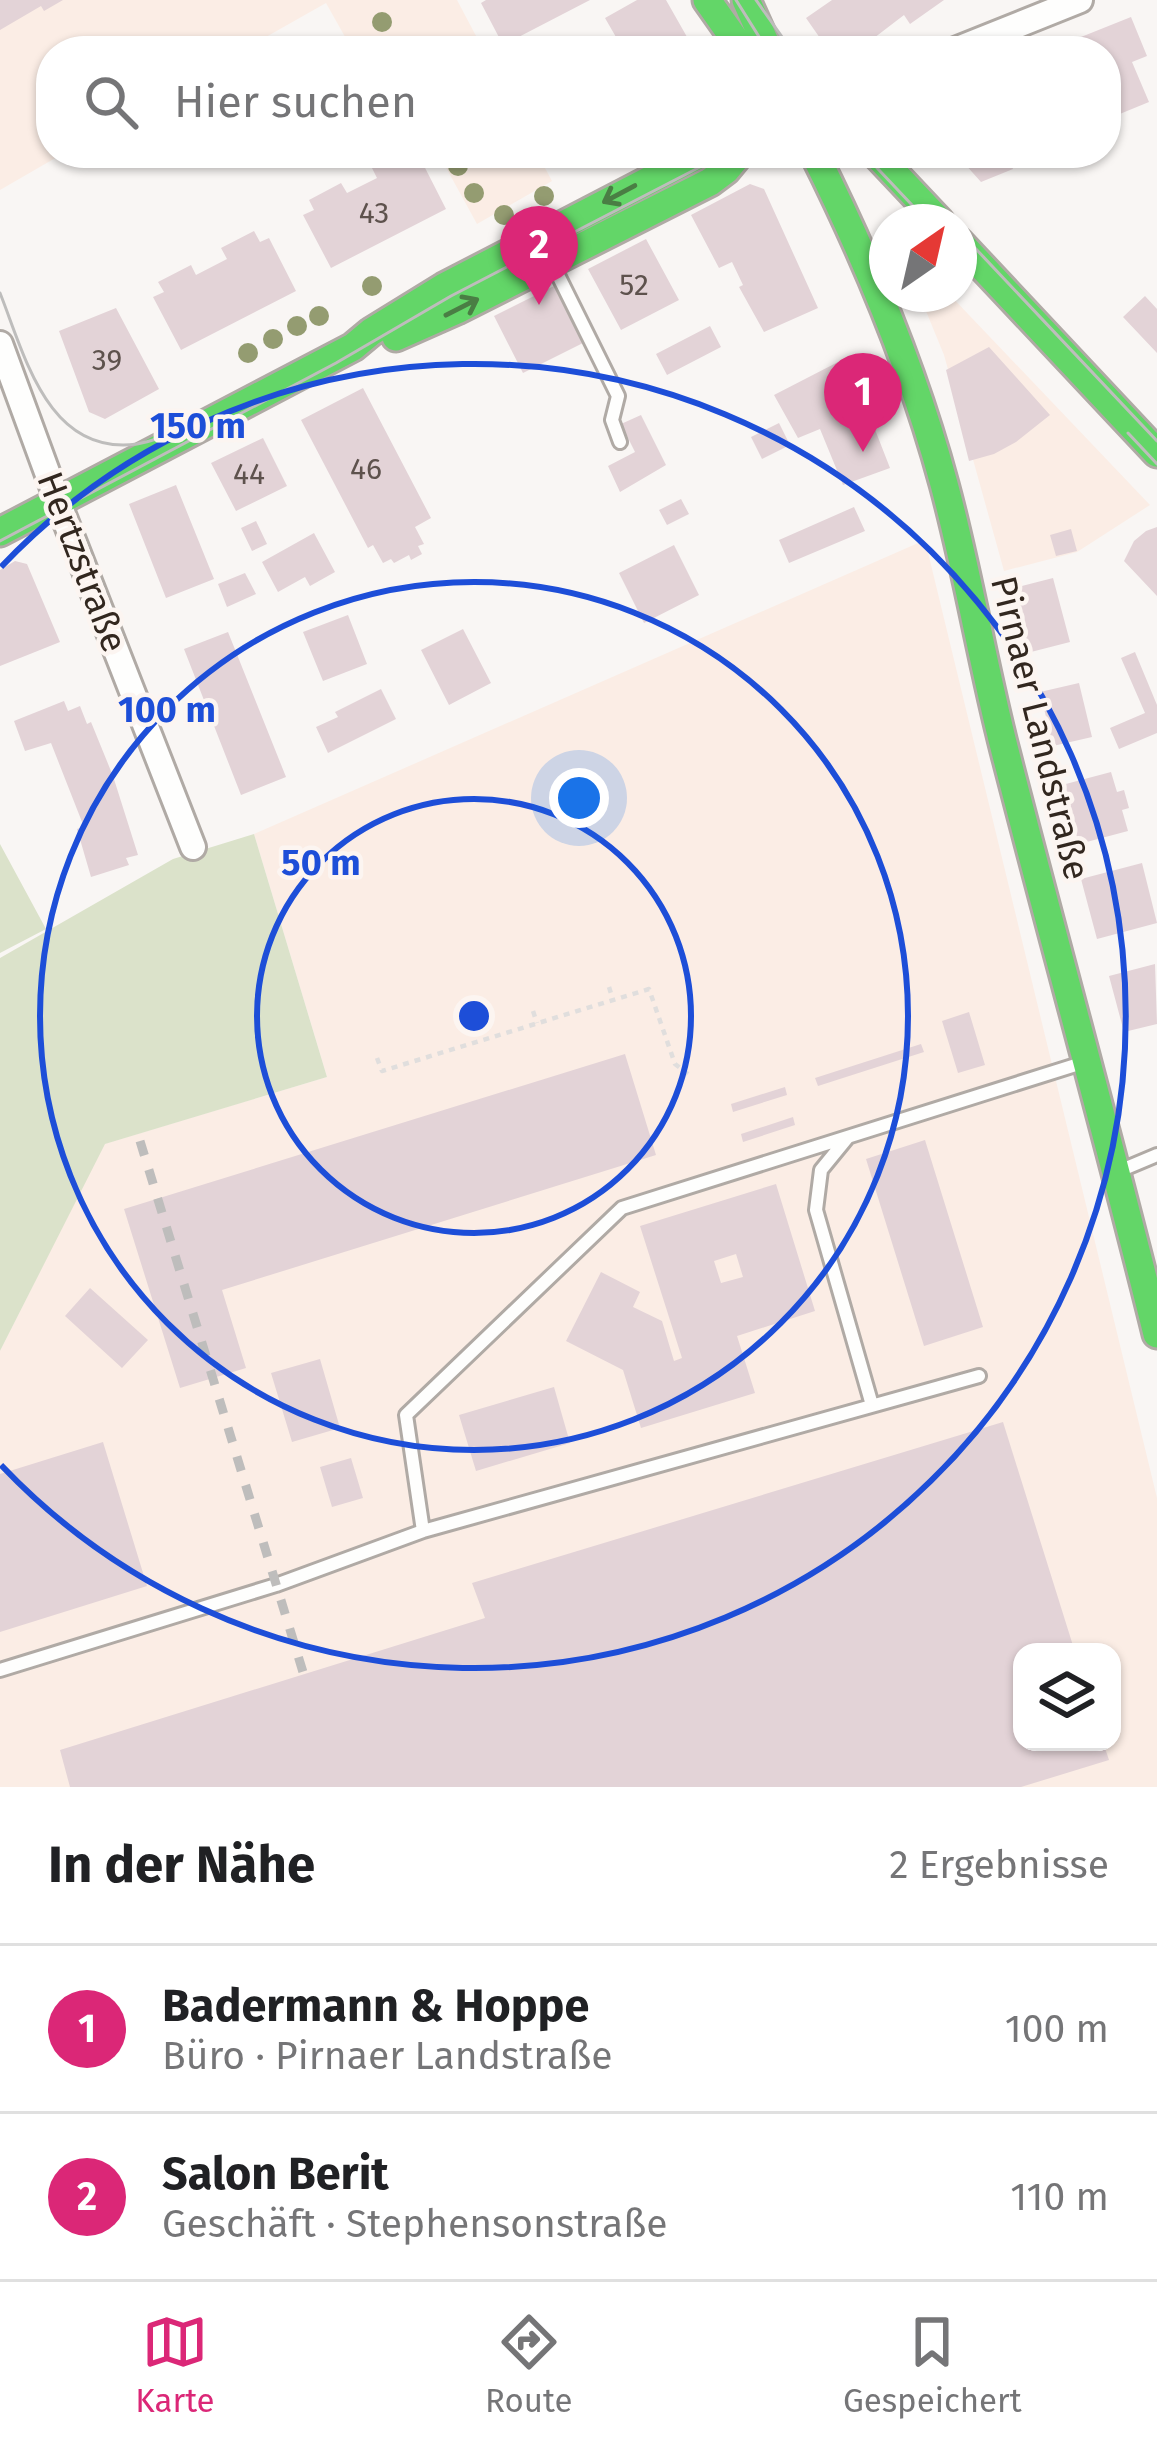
<!DOCTYPE html>
<html lang="de">
<head>
<meta charset="utf-8">
<style>
  :root { --surface:#fff; --page:#f2f2f2; --text:#202124; --muted:#757577; --line:#e0e0e0; --accent:#db2777 }
  body { margin:0; font-family:"Fira Sans",sans-serif; background:var(--page); color:var(--text) }
  .controls { position:absolute; right:36px; bottom:36px; display:grid; overflow:hidden; border-radius:24px; box-shadow:0 3px 9px #0004 }
  .controls button { width:108px; height:108px; display:grid; place-items:center; padding:0; border:0; border-bottom:3px solid var(--line); background:var(--surface); color:var(--text); font:60px sans-serif }
  .compass { position:absolute; left:869px; top:204px; width:108px; height:108px; border-radius:50%; background:var(--surface); box-shadow:0 3px 9px #0004; rotate:34deg }
  .you { position:absolute; left:579px; top:798px; width:42px; height:42px; margin:-30px; border:9px solid #fff; border-radius:50%; background:#1a73e8; box-shadow:0 0 0 18px #1a73e833 }
  .badge { display:grid; place-items:center; width:78px; height:78px; border-radius:50%; background:var(--accent); color:#fff; font-size:39px; font-weight:700 }
  .pin { position:absolute; translate:-50% -99px; filter:drop-shadow(0 3px 6px #0008) }
  .pin::after { content:''; position:absolute; top:63px; width:42px; height:36px; background:inherit; clip-path:polygon(0 0,100% 0,50% 100%) }
  .list { margin:0; padding:0; list-style:none }
  h2 { display:flex; justify-content:space-between; align-items:center; height:156px; margin:0; padding:0 48px; font-size:51px }
  h2 small { font-size:39px; font-weight:400; color:var(--muted) }
  .list li { display:grid; grid-template-columns:78px 1fr auto; gap:36px; align-items:center; box-sizing:border-box; height:168px; padding:0 48px; border-top:3px solid var(--line) }
  .list b { display:block; font-size:45px; white-space:nowrap }
  .list p { margin:0; font-size:39px; white-space:nowrap; color:var(--muted) }
  .list em { font-size:39px; font-style:normal; color:var(--muted) }
  .icon { flex:none; width:66px; height:66px; fill:none; stroke:currentColor; stroke-width:2; stroke-linecap:round; stroke-linejoin:round }
  .map { position:relative; flex:none; width:1157px; height:1787px; overflow:hidden }
  .search { position:absolute; background:var(--surface); box-shadow:0 3px 9px #0004; left:36px; right:36px; top:36px; height:132px; display:flex; align-items:center; gap:30px; box-sizing:border-box; padding:0 42px; border-radius:48px; color:var(--muted); font-size:45px }
  .sheet { height:492px; background:var(--surface) }
  nav { display:flex; justify-content:space-around; align-items:center; box-sizing:border-box; height:168px; border-top:3px solid var(--line); background:var(--surface); font-size:33px; color:var(--muted) }
  nav a { display:grid; justify-items:center; gap:6px }
  nav .on { color:var(--accent) }
  .map>svg:first-child { display:block }
  .built { fill:#fbede5; fill-rule:evenodd }
  .green { fill:#dbe2ca }
  .building { fill:#e3d3d7; fill-rule:evenodd }
  .lines { fill:none; stroke-linecap:round; stroke-linejoin:round }
  .lane-casing { stroke:#b0aaa5; stroke-width:18 }
  .street-casing { stroke:#b0aaa5; stroke-width:30 }
  .fast-casing { stroke:#b0aaa5; stroke-width:33 }
  .path { stroke:#e0dedd; stroke-width:4.5; stroke-dasharray:6 6; stroke-linecap:butt }
  .lane { stroke:#fefefd; stroke-width:12 }
  .street { stroke:#fefefd; stroke-width:24 }
  .fast { stroke:#63d668; stroke-width:27 }
  .tram { stroke:#bebdbc; stroke-width:3 }
  .rail { stroke:#bebdbc; stroke-width:9; stroke-dasharray:15 15; stroke-linecap:butt }
  .tree { fill:#949c71 }
  .oneway { stroke:#4a7e44 }
  .ring { fill:none; stroke:#1d4ed8; stroke-width:6 }
  .labels { text-anchor:middle; dominant-baseline:central; stroke-width:9; stroke-linejoin:round; paint-order:stroke }
  .number-label { font-size:30px; fill:#5e524d }
  .street-label { font-size:36px; fill:#32271f; stroke:#fcf5f1 }
  .centre { fill:#1d4ed8; stroke:#fcf5f1; stroke-width:6 }
  .ring-label { font-size:36px; text-anchor:middle; font-weight:bold; fill:#1d4ed8; stroke:#fcf5f1; stroke-width:9; stroke-linejoin:round; paint-order:stroke }
</style>
</head>
<body>
<div class="map">
<svg width="1157" height="1787" viewBox="0 0 1157 1787">
  <rect width="100%" height="100%" fill="#f9f6f4"/>
  <!-- built -->
  <path class="built" d="M0 0H457L484 51H353L326 3 241 51H51V153H64L0 190Z
    M438 153H537L552 181 477 224Z
    M919 294H949L1150 505 1077 552 1004 571 944 355Z
    M925 540 1157 1498V1787H0V1351L104 1144 327 1077 254 834ZM1022 1652H1112V1742H1022Z"/>
  <!-- green -->
  <path class="green" d="M254 834 327 1077 105 1144 0 1351V958L173 859Z
    M0 844 46 929 0 953Z"/>
  <!-- building -->
  <path class="building" d="M0 0H63L44 11 41 6 0 30Z
    M486 0H590L503 45 481 3Z
    M637 0H666L695 51H624L605 18Z
    M832 0H944L910 24 904 15 857 51H829L806 18Z
    M1131 17 1147 56 1132 62 1149 102 1110 118 1106 108V51H1063L1061 45Z
    M396 153H407L411 161 419 156 446 209 331 268 303 215 314 210 309 200 341 183 347 193 377 178 371 166Z
    M955 153H1007L1013 169 981 182Z
    M750 184 764 189 818 308 764 332 739 287 743 285 732 262 719 268 691 215Z
    M254 231 260 242 269 238 296 291 181 350 153 297 164 292 158 282 191 265 196 275 227 259 221 248Z
    M646 239 679 300 621 330 588 269Z
    M554 286 583 343 523 373 494 316Z
    M1145 296 1157 309V353L1123 317Z
    M116 308 159 389 105 419 89 412 59 331Z
    M710 326 721 347 667 375 656 354Z
    M989 347 1050 415 1016 442 994 454 969 461 946 370Z
    M838 362 851 368 890 468 843 485 820 429 798 438 774 395Z
    M363 388 431 518 415 527 424 544 418 546 422 554 411 560 409 555 394 563 391 559 383 563 373 545 368 548 301 420Z
    M641 415 666 465 620 492 608 466 635 452 621 424Z
    M779 423 790 445 762 459 751 437Z
    M263 438 287 486 236 511 211 463Z
    M176 485 214 579 166 598 129 504Z
    M681 499 689 514 667 525 659 510Z
    M854 507 865 531 789 563 779 540Z
    M256 521 267 544 252 551 241 528Z
    M1157 527V596L1124 561 1134 541 1146 531Z
    M1071 529 1077 551 1056 556 1050 535Z
    M314 533 335 572 310 586 305 577 278 592 262 562Z
    M674 545 699 595 644 623 619 573Z
    M15 561 27 564 60 642 0 666V570Z
    M245 573 256 594 227 607 218 584Z
    M1053 578 1070 642 1027 653 1010 589Z
    M348 615 367 664 323 681 303 632Z
    M463 629 491 683 449 705 421 650Z
    M228 632 286 777 241 795 184 649Z
    M1135 652 1157 705V733L1119 749 1110 728 1145 713 1121 658Z
    M1079 683 1092 737 1053 746 1040 692Z
    M381 689 396 719 328 753 316 727 338 717 335 712Z
    M64 701 68 711 80 706 87 724 91 722 113 776 138 855 126 858 129 865 91 877 77 829 84 827 51 743 25 751 14 721Z
    M1111 772 1117 792 1124 790 1129 808 1122 810 1128 831 1079 844 1062 785Z
    M1142 863 1157 923 1097 939 1081 879Z
    M1155 964 1157 1024 1124 1032 1109 976Z
    M969 1012 985 1065 958 1073 942 1021Z
    M921 1044 924 1052 818 1086 815 1078Z
    M625 1054 656 1155 222 1290 246 1368 180 1388 124 1209Z
    M785 1087 787 1095 733 1112 731 1104Z
    M793 1117 795 1125 743 1142 741 1134Z
    M925 1140 983 1327 924 1346 866 1159Z
    M776 1184 815 1311 737 1336 755 1393 641 1428 623 1370 566 1341 601 1272 640 1292 633 1307 662 1321 674 1361 682 1358 640 1226ZM736 1254 743 1277 721 1283 714 1261Z
    M90 1288 148 1340 122 1368 65 1316Z
    M320 1359 340 1428 292 1442 271 1373Z
    M554 1387 570 1443 476 1471 459 1415Z
    M1003 1422 1075 1652H1022V1742H1103L1109 1760 1021 1787H70L60 1750 485 1618 472 1583Z
    M103 1442 147 1586 0 1632V1474Z
    M351 1458 363 1498 332 1507 320 1467Z"/>
  <g class="lines">
    <!-- lane casing -->
    <g class="lane-casing">
      <path id="lane" d="M552 263 618 396 612 420 620 442
        M848 1137 821 1170 816 1210 872 1405
        M1119 1171 1157 1155
        M423 1531 406 1415 622 1208 1082 1063
        M0 1670 276 1585 423 1531 979 1376"/>
    </g>
    <!-- street casing -->
    <g class="street-casing">
      <path id="street" d="M953 51 1080 0
        M0 344 58 502 193 847"/>
    </g>
    <!-- fast casing -->
    <g class="fast-casing">
      <path id="fast" d="M707 0 743 51
        M746 0 769 51
        M814 153C867 259 913 369 944 484 968 572 982 662 1005 751 1055 946 1109 1139 1157 1334
        M875 153 940 222
        M959 242 1157 453
        M396 337 457 310 710 182 726 170 740 153
        M0 532 353 347 371 332 444 287 702 153"/>
    </g>
    <!-- path -->
    <path class="path" d="M609 987 613 1000
      M533 1011 537 1023
      M377 1058 382 1071 649 989 675 1064 688 1074"/>
    <!-- lane -->
    <use href="#lane" class="lane"/>
    <!-- street -->
    <use href="#street" class="street"/>
    <!-- fast -->
    <use href="#fast" class="fast"/>
    <!-- tram -->
    <path class="tram" d="M736 0 768 51
      M756 0 792 51
      M863 153 928 222
      M959 231 1157 441
      M0 293C25 356 48 456 137 444 149 442 162 437 173 434
      M1128 433 1157 464
      M0 541 336 363 451 296 727 153"/>
    <!-- rail -->
    <path class="rail" d="M140 1141 303 1672"/>
  </g>
  <!-- trees -->
  <g class="tree">
    <circle cx="382" cy="22" r="10"/>
    <circle cx="458" cy="166" r="10"/>
    <circle cx="474" cy="193" r="10"/>
    <circle cx="544" cy="196" r="10"/>
    <circle cx="504" cy="215" r="10"/>
    <circle cx="372" cy="286" r="10"/>
    <circle cx="319" cy="316" r="10"/>
    <circle cx="297" cy="326" r="10"/>
    <circle cx="273" cy="339" r="10"/>
    <circle cx="248" cy="353" r="10"/>
  </g>
  <!-- one-way arrows -->
  <defs><path id="oneway-shaft" d="M-6 0H5M1.5-3L5.5 0L1.5 3" fill="none" stroke-width="1.6" stroke-linecap="round" stroke-linejoin="round" transform="scale(3)"/></defs>
  <g class="oneway">
    <use href="#oneway-shaft" transform="translate(619 194) rotate(152)"/>
    <use href="#oneway-shaft" transform="translate(462 307) rotate(-27)"/>
  </g>
  <!-- distance rings -->
  <g class="ring">
    <circle cx="474" cy="1016" r="217"/>
    <circle cx="474" cy="1016" r="434"/>
    <path d="M1 567A652 652 0 1 1 1 1465"/>
  </g>
  <g class="labels">
    <!-- number labels -->
    <g class="number-label">
      <text x="374" y="213">43</text>
      <text x="634" y="285">52</text>
      <text x="107" y="360">39</text>
      <text x="366" y="469">46</text>
      <text x="249" y="474">44</text>
    </g>
    <!-- street labels -->
    <g class="street-label">
      <text transform="translate(82 562) rotate(69)">Hertzstraße</text>
      <text transform="translate(1040 728) rotate(76)">Pirnaer Landstraße</text>
    </g>
  </g>
  <circle cx="474" cy="1016" r="18" class="centre"/>
  <g class="ring-label">
    <text x="198" y="438">150 m</text>
    <text x="167" y="722">100 m</text>
    <text x="321" y="875">50 m</text>
  </g>
</svg>
<div class="controls">
<button><svg class="icon" aria-label="layers" viewBox="0 0 24 24"><path d="M12 4l9 5-9 5-9-5zM3 14l9 5 9-5"/></svg></button>
</div>
<svg class="compass" viewBox="-18 -18 36 36"><path d="M0-13l5 13h-10z" fill="#e53935"/><path d="M0 13l5-13h-10z" fill="#757577"/></svg>
<div class="you"></div>
<div class="pin badge" style="left:863px;top:452px">1</div>
<div class="pin badge" style="left:539px;top:305px">2</div>
<div class="search"><svg class="icon" aria-label="search" viewBox="0 0 24 24"><circle cx="10" cy="10" r="6"/><path d="M15 15l6 6"/></svg>Hier suchen</div>
</div>
<section class="sheet">
<h2>In der Nähe<small>2 Ergebnisse</small></h2>
<ul class="list">
<li><span class="badge">1</span><div><b>Badermann &amp; Hoppe</b><p>Büro · Pirnaer Landstraße</p></div><em>100 m</em></li>
<li><span class="badge">2</span><div><b>Salon Berit</b><p>Geschäft · Stephensonstraße</p></div><em>110 m</em></li>
</ul>
</section>
<nav>
<a class="on"><svg class="icon" aria-label="map" viewBox="0 0 24 24"><path d="M3 6l6-2 6 2 6-2v14l-6 2-6-2-6 2zM9 4v14M15 6v14"/></svg>Karte</a>
<a><svg class="icon" aria-label="directions" viewBox="0 0 24 24"><path d="M12 3l9 9-9 9-9-9zM9 14v-3h6M13 9l2 2-2 2"/></svg>Route</a>
<a><svg class="icon" aria-label="saved" viewBox="0 0 24 24"><path d="M7 4h10v16l-5-4-5 4z"/></svg>Gespeichert</a>
</nav>
</body>
</html>
